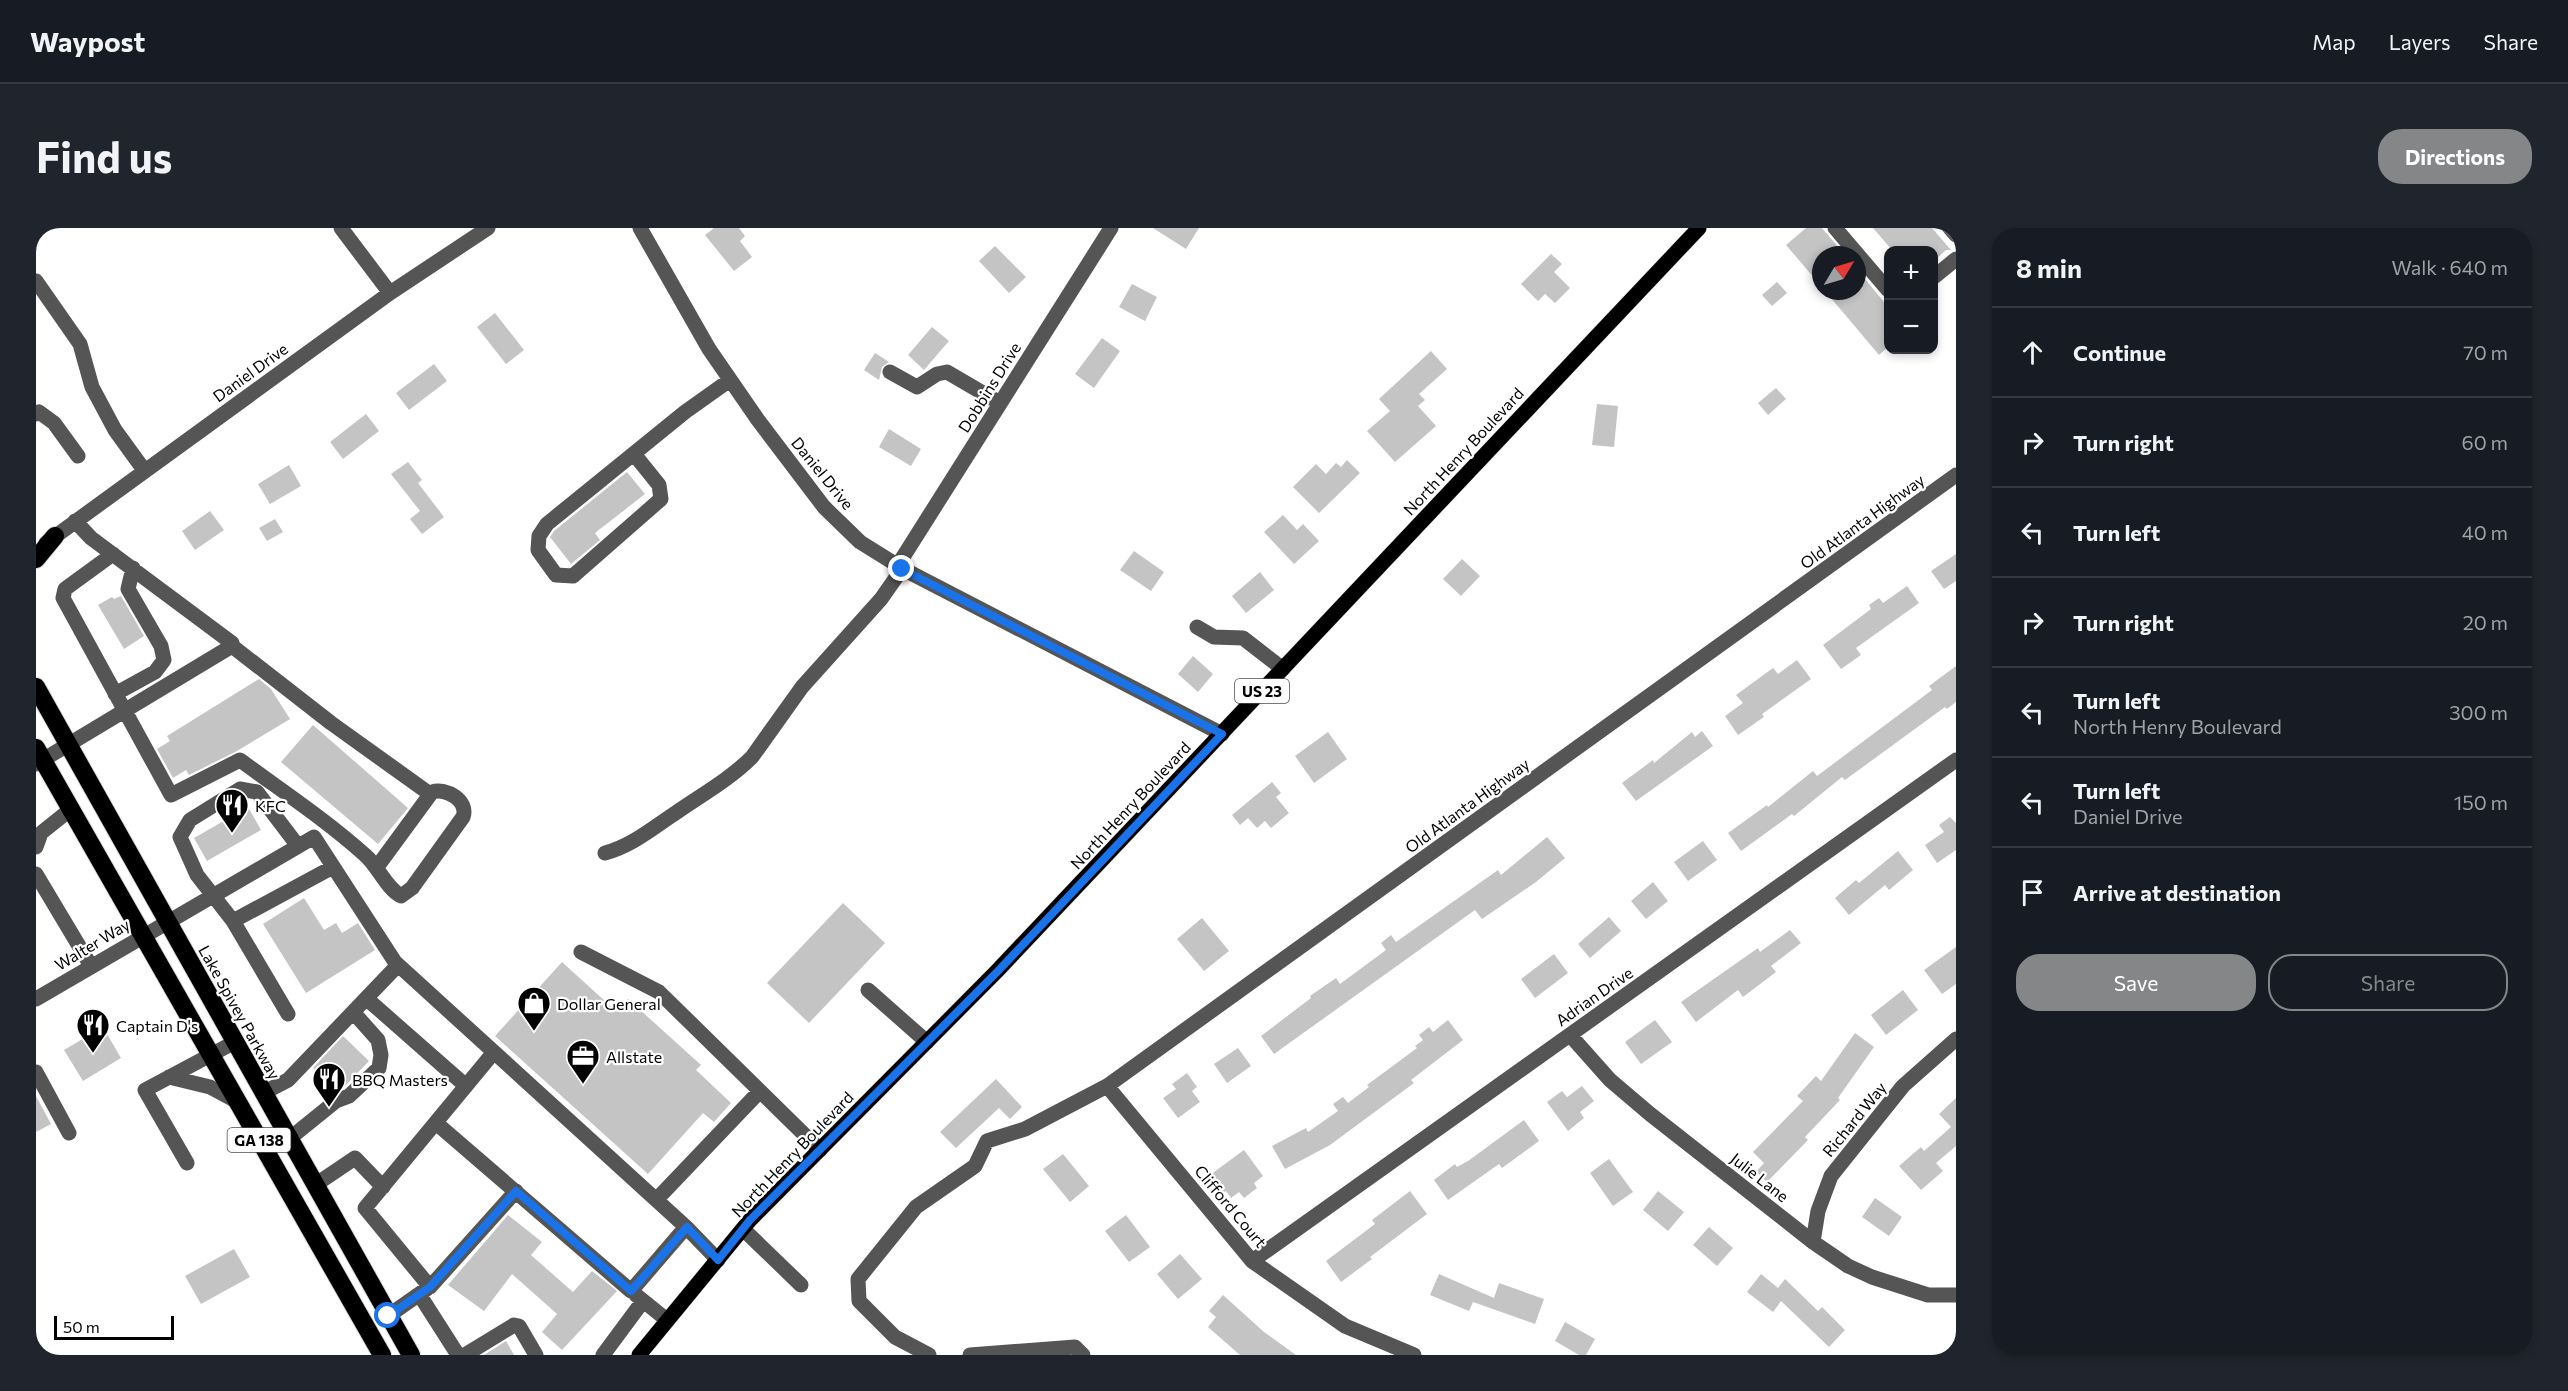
<!DOCTYPE html>
<html lang="en">
<head>
<meta charset="utf-8">
<style>
  :root { --surface:#171b24; --page:#20242c; --text:#f1f3f6; --muted:#9ea1a6; --line:#363941; --accent:#858687 }
  body { margin:0; font-family:Commissioner,sans-serif; background:var(--page); color:var(--text) }
  .controls { position:absolute; right:18px; top:18px; display:grid; overflow:hidden; border-radius:12px; box-shadow:0 3px 9px #0003 }
  .controls button { width:54px; height:54px; display:grid; place-items:center; padding:0; border:0; border-bottom:2px solid var(--line); background:var(--surface); color:var(--text); font:30px sans-serif }
  .compass { position:absolute; left:1776px; top:18px; width:54px; height:54px; border-radius:50%; background:var(--surface); box-shadow:0 3px 9px #0003; rotate:52deg }
  .scale { position:absolute; left:18px; bottom:15px; width:120px; box-sizing:border-box; padding-left:6px; border:3px solid #000; border-top:0; font-size:16px; line-height:21px; white-space:nowrap; color:#000; -webkit-text-stroke:4px #fff; paint-order:stroke }
  .stop { position:absolute; width:18px; height:18px; margin:-14px; border:4px solid #1a73e8; border-radius:50%; background:#fff }
  .stop.end { background:#1a73e8; border-color:#fff; box-shadow:0 2px 6px #0008 }
  .list { margin:0; padding:0; list-style:none }
  h2 { display:flex; justify-content:space-between; align-items:center; height:78px; margin:0; padding:0 24px; font-size:26px }
  h2 small { font-size:20px; font-weight:400; color:var(--muted) }
  .list li { display:grid; grid-template-columns:39px 1fr auto; gap:18px; align-items:center; box-sizing:border-box; height:90px; padding:0 24px; border-top:2px solid var(--line) }
  .list b { display:block; font-size:22px; white-space:nowrap }
  .list p { margin:0; font-size:20px; white-space:nowrap; color:var(--muted) }
  .list em { font-size:20px; font-style:normal; color:var(--muted) }
  .actions { display:flex; gap:12px; padding:18px 24px }
  .actions a { flex:1; padding:14px 0; border:2px solid var(--accent); border-radius:24px; text-align:center; font-size:21px; color:var(--accent) }
  .actions .main { background:var(--accent); color:#fff }
  .icon { flex:none; width:33px; height:33px; fill:none; stroke:currentColor; stroke-width:2; stroke-linecap:round; stroke-linejoin:round }
  .map { position:relative; flex:none; width:1920px; height:1127px; overflow:hidden; border-radius:24px }
  header { display:flex; align-items:center; gap:36px; box-sizing:border-box; height:84px; padding:0 30px; background:var(--surface); border-bottom:2px solid var(--line) }
  header strong { font-size:28px }
  nav { display:flex; gap:33px; margin-inline-start:auto; font-size:21px }
  .intro { display:flex; align-items:center; justify-content:space-between; box-sizing:border-box; height:144px; padding:0 36px }
  h1 { margin:0; font-size:42px }
  .button { padding:15px 27px; border-radius:24px; background:var(--accent); color:#fff; font-size:21px; font-weight:700 }
  main { display:flex; gap:36px; padding:0 36px }
  aside { flex:1; background:var(--surface); border-radius:24px; box-shadow:0 3px 9px #0003 }
  .map>svg:first-child { display:block }
  .building { fill:#c4c4c4 }
  .lines { fill:none; stroke-linecap:round; stroke-linejoin:round }
  .major-casing { stroke:#dbdbdb; stroke-width:16 }
  .highway-casing { stroke:#dbdbdb; stroke-width:20 }
  .minor { stroke:#555; stroke-width:15 }
  .major { stroke:#000; stroke-width:15 }
  .highway { stroke:#000; stroke-width:18 }
  .route { stroke:#1a73e8; stroke-width:8 }
  .labels { text-anchor:middle; dominant-baseline:central; stroke-width:4.5; stroke-linejoin:round; paint-order:stroke }
  .shield { fill:#fff; stroke:#4c4c4c; stroke-width:1.5 }
  .shield-label { font-size:15px; font-weight:bold; fill:#000 }
  .street-label { font-size:16px; fill:#000; stroke:#fff }
  .poi-label { font-size:16px; fill:#000; stroke:#fff; text-anchor:start }
</style>
</head>
<body>
<header>
<strong>Waypost</strong>
<nav><a>Map</a><a>Layers</a><a>Share</a></nav>
</header>
<div class="intro"><h1>Find us</h1><a class="button">Directions</a></div>
<main>
<div class="map">
<svg width="1920" height="1127" viewBox="0 0 1920 1127">
  <rect width="100%" height="100%" fill="#fff"/>
  <!-- building -->
  <path class="building" d="M678 0H703L709 8 704 13 716 29 698 43 669 7Z
    M1117 0H1163L1150 21Z
    M1770 0H1786L1809 27H1785V58L1750 17Z
    M1837 0H1896L1915 22H1910L1898 33V22H1856Z
    M959 18 990 49 973 65 943 33Z
    M1515 26 1526 36 1518 44 1534 60 1519 75 1509 66 1502 73 1485 56Z
    M1821 41 1852 79V119L1843 127 1789 63H1821Z
    M1741 54 1751 65 1736 78 1726 67Z
    M1096 56 1121 69 1109 93 1083 79Z
    M459 85 488 122 470 136 441 99Z
    M896 99 913 113 888 142 872 127Z
    M1066 110 1084 123 1058 160 1039 146Z
    M1395 123 1411 141 1383 166 1389 172 1382 178 1400 198 1359 234 1331 203 1354 183 1343 171Z
    M839 125 853 134 846 139 843 152 828 142Z
    M398 136 411 153 373 182 360 165Z
    M1740 160 1750 171 1732 187 1722 175Z
    M1561 176 1582 178 1578 219 1556 217Z
    M330 186 343 203 307 231 294 214Z
    M853 201 885 221 875 238 843 219Z
    M1311 232 1324 245 1283 285 1257 259 1280 236 1290 246 1300 235 1305 239Z
    M372 234 386 252 382 255 408 289 386 306 374 291 384 283 355 246Z
    M253 237 265 258 234 276 222 256Z
    M591 244 609 266 559 305 564 312 535 336 514 309 518 303Z
    M174 283 188 302 159 322 146 303Z
    M1247 287 1261 302 1267 296 1283 313 1258 336 1228 304Z
    M239 291 247 304 231 313 223 300Z
    M1098 323 1128 344 1115 363 1084 342Z
    M1920 326V353L1908 361 1895 343Z
    M1426 331 1444 348 1425 368 1407 351Z
    M1224 344 1238 362 1210 385 1196 368Z
    M1871 358 1883 375 1820 420 1825 427 1805 441 1787 417 1835 381 1833 377 1843 370 1847 375Z
    M85 368 108 408 88 421 62 377 76 369 78 371Z
    M1157 428 1177 446 1162 464 1142 446Z
    M1761 432 1775 451 1726 486 1728 489 1702 507 1689 488 1707 475 1700 467 1737 440 1742 446Z
    M1920 438V474L1911 481 1909 479 1809 552 1806 549 1758 588 1756 586 1705 623 1692 605 1731 577 1732 579 1777 543 1781 548 1896 462 1893 458Z
    M223 451 235 461 254 491 201 523 153 547 150 542 137 550 121 521 134 513 131 508Z
    M277 497 372 580 342 616 245 534Z
    M1666 503 1677 518 1600 573 1586 555 1617 532 1618 535 1656 504 1659 509Z
    M1292 504 1311 531 1278 555 1259 528Z
    M1236 554 1245 565 1240 569 1253 585 1235 600 1229 593 1221 600 1212 590 1204 597 1196 587Z
    M212 579 225 602 171 633 158 610Z
    M1914 589 1920 595V622L1901 635 1889 617 1908 604 1903 597Z
    M1511 609 1529 630 1500 654 1446 691 1439 682 1238 826 1225 808 1275 770 1274 768 1300 750 1304 756 1350 722 1345 715 1355 707 1360 714 1462 642 1465 647Z
    M1667 613 1681 632 1652 653 1638 634Z
    M1862 623 1877 642 1853 662 1849 657 1813 687 1799 670 1820 652 1823 655Z
    M1617 654 1632 673 1610 691 1595 673Z
    M268 670 288 702 300 695 306 705 322 695 339 722 270 765 227 696Z
    M807 675 849 715 773 795 731 755Z
    M1573 689 1585 703 1554 730 1542 716Z
    M1166 690 1193 723 1168 743 1141 711Z
    M1754 702 1765 715 1735 738 1740 744 1707 769 1702 762 1660 794 1645 774 1722 720 1724 724Z
    M1920 719V756L1906 766 1888 742Z
    M1518 726 1532 745 1499 770 1485 751Z
    M526 734 581 784 592 771 665 837 660 842 695 875 678 894 667 885 612 946 459 808Z
    M1867 762 1882 782 1850 807 1835 787Z
    M1412 792 1427 812 1375 852 1378 855 1294 917 1249 941 1236 918 1270 900 1272 904 1302 883 1297 876 1307 869 1312 875 1333 859 1331 857 1381 820 1379 818 1387 812 1383 807 1393 799 1397 804Z
    M1619 792 1636 814 1605 836 1589 814Z
    M67 799 85 830 47 853 28 822Z
    M1819 805 1838 819 1802 870 1804 872 1769 909 1772 912 1731 954 1720 944 1728 935 1717 924 1767 873 1761 868 1780 848 1785 853Z
    M307 808 333 833 307 860 300 862 277 840Z
    M1202 820 1215 838 1191 855 1178 836Z
    M1151 845 1161 859 1156 863 1164 874 1142 890 1127 870 1140 861 1136 856Z
    M960 851 986 879 974 891 963 880 920 920 904 904Z
    M1546 858 1558 873 1544 884 1548 890 1532 903 1511 874 1526 863 1531 869Z
    M0 868 15 896 0 904Z
    M1920 870V918L1900 935 1907 943 1885 962 1863 938 1885 919 1888 923 1915 899 1903 886Z
    M1488 892 1503 913 1466 940 1463 936 1412 972 1398 952 1419 936 1421 939 1432 933Z
    M1208 922 1227 948 1218 955 1221 960 1208 970 1203 964 1195 970 1190 963 1187 965 1174 947Z
    M1027 926 1053 958 1034 974 1007 941Z
    M1573 931 1597 964 1577 978 1554 945Z
    M1374 963 1391 986 1334 1029 1336 1031 1305 1054 1290 1033 1339 996 1336 992Z
    M1622 963 1648 984 1632 1003 1607 982Z
    M1839 970 1866 989 1853 1008 1826 989Z
    M472 987 506 1014 495 1027 537 1064 556 1043 581 1063 526 1122 506 1104 521 1086 476 1046 448 1083 412 1057Z
    M1090 987 1114 1019 1093 1034 1069 1003Z
    M1673 999 1697 1020 1681 1038 1657 1017Z
    M198 1021 214 1049 165 1076 149 1048Z
    M1144 1026 1166 1051 1142 1071 1121 1046Z
    M1403 1046 1458 1070 1463 1055 1508 1071 1499 1096 1437 1074 1433 1083 1394 1067Z
    M1725 1046 1742 1060 1749 1051 1782 1083 1786 1079 1809 1102 1793 1119 1745 1073 1737 1084 1711 1064Z
    M1187 1067 1228 1104 1260 1127H1204L1172 1099 1180 1089 1173 1083Z
    M1529 1094 1559 1111 1550 1127H1543L1519 1113Z
    M470 1113 478 1127H448Z"/>
  <g class="lines">
    <!-- major casing -->
    <g class="major-casing">
      <path id="major" d="M603 1127 714 992 961 743 1663 0"/>
    </g>
    <!-- highway casing -->
    <g class="highway-casing">
      <path id="highway" d="M0 331 19 308
        M0 459 375 1127
        M0 520 346 1127"/>
    </g>
    <!-- minor -->
    <path class="minor" d="M305 0 354 65
      M604 0 673 121 722 192 788 279 824 314 869 342 1186 506
      M1799 0 1852 62
      M1914 0 1920 7
      M1898 49 1920 31
      M0 53 44 116 56 159 79 202 108 242
      M854 144 881 159 901 146 911 144 964 175
      M0 186 3 184 18 195 42 228
      M598 226 623 257 625 271 537 348 520 347 502 322 503 308 511 296 649 184 694 152
      M10 315 354 65 452 0
      M77 326 29 361 27 370 135 567 204 532C246 563 290 592 329 627 342 638 350 660 365 668L376 660 427 589C433 573 410 559 396 564L341 639
      M862 337 1075 0
      M1161 399 1178 409 1207 410 1247 441
      M196 418 295 495 394 566
      M79 466 119 444 128 432 125 418 92 361 97 340
      M0 536 196 418V415L55 310 39 293
      M262 618 221 564 204 561 154 592 144 609 161 647 197 693 297 639
      M0 619 5 605 35 581
      M569 625C596 618 618 599 641 584 667 566 694 551 716 529L766 459 845 371 866 341
      M0 646 55 738
      M197 693 252 786
      M545 724 623 764 724 863
      M832 762 891 814
      M0 771 278 609 359 734 650 999 595 1063 400 895
      M331 771 430 858
      M1534 807 1574 852 1614 886 1777 1014 1812 1038 1836 1049 1892 1067H1920
      M458 824 329 980 394 1059 480 963
      M0 844 33 905
      M133 849 174 859 200 873
      M1071 858 1216 1033 1309 1098 1378 1127
      M227 865 252 852 362 737
      M253 911 300 873 313 868 343 840 345 827 342 812 318 785
      M151 935 109 862 199 814
      M279 957 319 930 347 959
      M621 971 724 863 784 922
      M650 999 682 1032
      M707 1001 765 1057
      M1777 1014 1782 983 1795 948 1867 858 1920 811
      M1216 1033 1920 532
      M383 1066 422 1127
      M600 1067 631 1092
      M352 1088 392 1060
      M429 1127 478 1097 483 1098 500 1127
      M567 1127 607 1073
      M893 1127 859 1109 823 1073 822 1051 880 979 939 938 951 913 989 901 1071 858 1920 247
      M934 1127 1039 1119 1047 1127"/>
    <!-- major -->
    <use href="#major" class="major"/>
    <!-- highway -->
    <use href="#highway" class="highway"/>
  </g>
  <g class="lines">
    <!-- route -->
    <path class="route" d="M352 1088 394 1059 480 963 595 1063 651 999 682 1032 714 992 962 743 1186 506 866 341"/>
  </g>
  <!-- icons -->
  <defs>
    <g id="restaurant-pin" transform="scale(1.725)"><path d="M0 17L-7.5 6A9.5 9.5 0 1 1 7.5 6Z" fill="#000" stroke="#fff"/><path d="M-5-6h1v4h1v-4h1v4h1v-4h1v5L-1.5 .5V6h-2V.5L-5-1ZM5-6V6H3V1.5H1.5Q1.5-4 5-6Z" fill="#fff"/></g>
    <g id="shop-pin" transform="scale(1.725)"><path d="M0 17L-7.5 6A9.5 9.5 0 1 1 7.5 6Z" fill="#000" stroke="#fff"/><path d="M-5-2.5h2.3a2.7 3.5 0 0 1 5.4 0H5L5.5 6h-11ZM-1.5-2.5h3a1.5 2.3 0 0 0-3 0Z" fill="#fff"/></g>
    <g id="office-pin" transform="scale(1.725)"><path d="M0 17L-7.5 6A9.5 9.5 0 1 1 7.5 6Z" fill="#000" stroke="#fff"/><path d="M-6-3h4V-5.5h4V-3h4V5H-6ZM-1-4.5V-3h2v-1.5ZM-6 0V1H6V0Z" fill="#fff"/></g>
  </defs>
  <g fill-rule="evenodd">
    <use href="#restaurant-pin" x="196" y="577"/>
    <use href="#shop-pin" x="498" y="775"/>
    <use href="#restaurant-pin" x="57" y="797"/>
    <use href="#office-pin" x="547" y="828"/>
    <use href="#restaurant-pin" x="293" y="851"/>
  </g>
  <g class="labels">
    <!-- shield labels -->
    <g class="shield">
      <rect x="1199" y="451" width="54" height="24" rx="4.5"/>
      <rect x="191.5" y="900" width="63" height="24" rx="4.5"/>
    </g>
    <g class="shield-label">
      <text x="1226" y="463">US 23</text>
      <text x="223" y="912">GA 138</text>
    </g>
    <!-- street labels -->
    <g class="street-label">
      <text transform="translate(214 144) rotate(-36)">Daniel Drive</text>
      <text transform="translate(953 159) rotate(-58)">Dobbins Drive</text>
      <text transform="translate(1427 223) rotate(-47)">North Henry Boulevard</text>
      <text transform="translate(787 245) rotate(51)">Daniel Drive</text>
      <text transform="translate(1826 293) rotate(-36)">Old Atlanta Highway</text>
      <text transform="translate(1094 577) rotate(-47)">North Henry Boulevard</text>
      <text transform="translate(1431 577) rotate(-36)">Old Atlanta Highway</text>
      <text transform="translate(56 716) rotate(-31)">Walter Way</text>
      <text transform="translate(1558 768) rotate(-35)">Adrian Drive</text>
      <text transform="translate(204 784) rotate(61)">Lake Spivey Parkway</text>
      <text transform="translate(1818 891) rotate(-51)">Richard Way</text>
      <text transform="translate(756 926) rotate(-46)">North Henry Boulevard</text>
      <text transform="translate(1724 949) rotate(38)">Julie Lane</text>
      <text transform="translate(1195 978) rotate(50)">Clifford Court</text>
    </g>
    <!-- poi labels -->
    <g class="poi-label">
      <text x="219" y="577">KFC</text>
      <text x="521" y="775">Dollar General</text>
      <text x="80" y="797">Captain D's</text>
      <text x="570" y="828">Allstate</text>
      <text x="316" y="851">BBQ Masters</text>
    </g>
  </g>
</svg>
<div class="controls">
<button>+</button>
<button>−</button>
</div>
<svg class="compass" viewBox="-18 -18 36 36"><path d="M0-13l5 13h-10z" fill="#e53935"/><path d="M0 13l5-13h-10z" fill="#9ea1a6"/></svg>
<div class="scale">50 m</div>
<div class="stop" style="left:352px;top:1088px"></div>
<div class="stop end" style="left:866px;top:341px"></div>
</div>
<aside>
<h2>8 min<small>Walk · 640 m</small></h2>
<ul class="list">
<li><svg class="icon" aria-label="ahead" viewBox="0 0 24 24"><path d="M12 20V5M6 11l6-6 6 6"/></svg><div><b>Continue</b></div><em>70 m</em></li>
<li><svg class="icon" aria-label="right" viewBox="0 0 24 24"><path d="M7 20v-9h11M14 6l5 5-5 5"/></svg><div><b>Turn right</b></div><em>60 m</em></li>
<li><svg class="icon" aria-label="left" viewBox="0 0 24 24"><path d="M17 20v-9H6M10 6l-5 5 5 5"/></svg><div><b>Turn left</b></div><em>40 m</em></li>
<li><svg class="icon" aria-label="right" viewBox="0 0 24 24"><path d="M7 20v-9h11M14 6l5 5-5 5"/></svg><div><b>Turn right</b></div><em>20 m</em></li>
<li><svg class="icon" aria-label="left" viewBox="0 0 24 24"><path d="M17 20v-9H6M10 6l-5 5 5 5"/></svg><div><b>Turn left</b><p>North Henry Boulevard</p></div><em>300 m</em></li>
<li><svg class="icon" aria-label="left" viewBox="0 0 24 24"><path d="M17 20v-9H6M10 6l-5 5 5 5"/></svg><div><b>Turn left</b><p>Daniel Drive</p></div><em>150 m</em></li>
<li><svg class="icon" aria-label="arrive" viewBox="0 0 24 24"><path d="M6 21V4h12l-3 4 3 4H6"/></svg><div><b>Arrive at destination</b></div></li>
</ul>
<div class="actions"><a class="main">Save</a><a>Share</a></div>
</aside>
</main>
</body>
</html>
